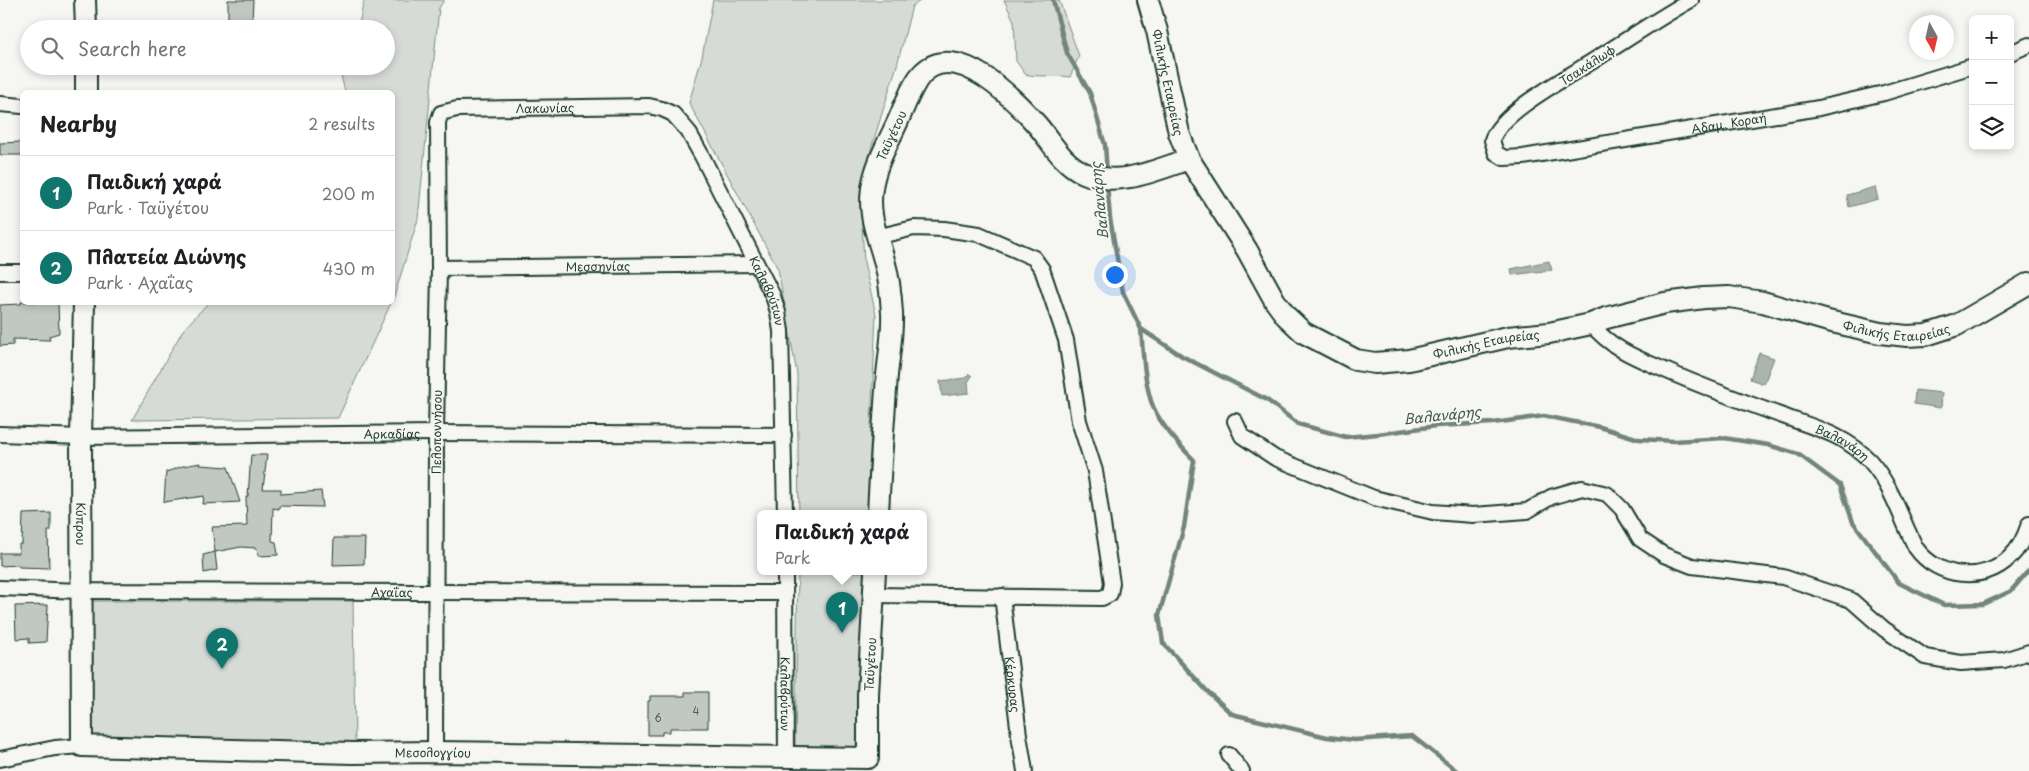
<!DOCTYPE html>
<html lang="en">
<head>
<meta charset="utf-8">
<style>
  :root { --surface:#fff; --page:#f6f6f6; --text:#202124; --muted:#757577; --line:#e0e0e0; --accent:#0f766e }
  body { margin:0; font-family:"Playpen Sans",sans-serif; background:var(--page); color:var(--text) }
  .controls { position:absolute; right:15px; top:15px; display:grid; overflow:hidden; border-radius:8px; box-shadow:0 2px 8px #0003 }
  .controls button { width:45px; height:45px; display:grid; place-items:center; padding:0; border:0; border-bottom:1px solid var(--line); background:var(--surface); color:var(--text); font:25px sans-serif }
  .compass { position:absolute; left:1909px; top:15px; width:45px; height:45px; border-radius:50%; background:var(--surface); box-shadow:0 2px 8px #0003; rotate:172deg }
  .you { position:absolute; left:1114px; top:274px; width:18px; height:18px; margin:-12px; border:4px solid #fff; border-radius:50%; background:#1a73e8; box-shadow:0 0 0 8px #1a73e833 }
  .badge { display:grid; place-items:center; width:32px; height:32px; border-radius:50%; background:var(--accent); color:#fff; font-size:16px; font-weight:700 }
  .pin { position:absolute; translate:-50% -41px; filter:drop-shadow(0 1px 2px #0008) }
  .pin::after { content:''; position:absolute; top:26px; width:18px; height:15px; background:inherit; clip-path:polygon(0 0,100% 0,50% 100%) }
  .popup { position:absolute; left:757px; top:510px; width:170px; height:65px; box-sizing:border-box; display:grid; place-content:center; border-radius:8px; background:var(--surface); filter:drop-shadow(0 1px 4px #0005); font-size:16px; white-space:nowrap; color:var(--muted) }
  .popup b { font-size:19px; color:var(--text) }
  .popup::after { content:''; position:absolute; left:50%; top:100%; margin-left:-10px; border:10px solid transparent; border-top-color:var(--surface) }
  .list { margin:0; padding:0; list-style:none }
  h2 { display:flex; justify-content:space-between; align-items:center; height:65px; margin:0; padding:0 20px; font-size:21px }
  h2 small { font-size:16px; font-weight:400; color:var(--muted) }
  .list li { display:grid; grid-template-columns:32px 1fr auto; gap:15px; align-items:center; box-sizing:border-box; height:75px; padding:0 20px; border-top:1px solid var(--line) }
  .list b { display:block; font-size:19px; white-space:nowrap }
  .list p { margin:0; font-size:16px; white-space:nowrap; color:var(--muted) }
  .list em { font-size:16px; font-style:normal; color:var(--muted) }
  .icon { flex:none; width:28px; height:28px; fill:none; stroke:currentColor; stroke-width:2; stroke-linecap:round; stroke-linejoin:round }
  .map { position:relative; flex:none; width:2029px; height:771px; overflow:hidden }
  .search { position:absolute; background:var(--surface); box-shadow:0 2px 8px #0003; left:20px; top:20px; width:375px; height:55px; display:flex; align-items:center; gap:12px; box-sizing:border-box; padding:0 18px; border-radius:28px; color:var(--muted); font-size:19px }
  .panel { position:absolute; background:var(--surface); box-shadow:0 2px 8px #0003; left:20px; top:90px; width:375px; height:215px; border-radius:8px }
  .map>svg:first-child { display:block }
  .green { fill:#d6dbd6; stroke:#7a8c85 }
  .water { fill:#aab3ae; stroke:#72847d }
  .lines { fill:none; stroke-linecap:round; stroke-linejoin:round }
  .stream { stroke:#72847d; stroke-width:4.5 }
  .building { fill:#c1c8c3; stroke:#1f3d34 }
  .street-casing { stroke:#1f3d34; stroke-width:18 }
  .secondary-casing { stroke:#1f3d34; stroke-width:24 }
  .street { stroke:#f6f6f2; stroke-width:14 }
  .secondary { stroke:#f6f6f2; stroke-width:20 }
  .labels { text-anchor:middle; dominant-baseline:central; stroke-width:4; stroke-linejoin:round; paint-order:stroke }
  .number-label { font-size:10px; fill:#486058 }
  .street-label { font-size:12px; fill:#1f3d34; stroke:#f6f6f2 }
  .water-label { font-size:14px; font-style:italic; fill:#425a52; stroke:#f6f6f2 }
</style>
</head>
<body>
<div class="map">
<svg width="2029" height="771" viewBox="0 0 2029 771">
  <rect width="100%" height="100%" fill="#f6f6f2"/>
  <filter id="ink" filterUnits="userSpaceOnUse"><feTurbulence type="fractalNoise" baseFrequency=".02" numOctaves="2"/><feDisplacementMap in="SourceGraphic" scale="10" xChannelSelector="R" yChannelSelector="G"/><feConvolveMatrix kernelMatrix="1 2 1 2 8 2 1 2 1" color-interpolation-filters="sRGB"/></filter>
  <g filter="url(#ink)">
    <!-- green -->
    <path class="green" d="M364 0H444L439 8 418 219 393 300 392 92H345L340 71 342 66H386V29H358Z
      M713 0H922L912 6 897 65 871 149 861 207 864 262 876 315 867 514H799L797 374 778 269 689 103 702 57Z
      M1004 0H1059L1079 56 1070 77C1054 74 1040 78 1025 74L1016 61 1014 21Z
      M208 303V302L391 303 338 418 132 420 183 330Z
      M798 572H864L856 747 795 748Z
      M90 601H353L355 745 90 737Z"/>
    <!-- water -->
    <path class="water" d="M1875 187 1878 199 1849 207 1847 195Z
      M1549 261 1552 270 1512 275 1511 269Z
      M1759 353 1774 358 1764 384 1750 379Z
      M969 374 972 376 968 382 969 393 942 396 940 381 965 378Z
      M1915 390 1942 393 1941 408 1914 404Z"/>
    <g class="lines">
      <!-- stream -->
      <path class="stream" d="M1053 0 1067 53 1090 93 1105 145 1107 173
        M1107 183 1110 218 1123 292 1141 329 1182 356 1267 400 1298 424 1346 437 1378 434 1436 426 1493 423 1544 416 1600 427 1639 439 1674 441 1724 438 1768 445 1798 454 1840 485 1853 522 1899 583 1944 605 1983 604 2011 591 2029 570
        M1141 329C1143 353 1144 378 1151 401 1157 421 1180 446 1194 460L1184 527 1159 615 1163 643 1207 691 1232 714 1327 737 1354 740 1412 736 1457 771"/>
    </g>
    <!-- building -->
    <path class="building" d="M228 0H253L252 21 228 23Z
      M22 142V155H0V143Z
      M21 302H58L59 333 49 336 50 340 13 339V345L0 346V305L21 304Z
      M251 455H267L263 489H281V494L321 491 323 507 279 506V509L273 508 272 541 276 542 278 555 258 556 257 548 241 547 215 552 212 527 247 526 246 497 248 496Z
      M201 463 200 465 228 467 240 502 203 504 204 496 164 502 166 472 183 466Z
      M51 513V531H48L49 568 19 567V565L0 566V553H19V544H22L23 514Z
      M334 538H365L364 564 333 565Z
      M215 552 217 570 204 573 203 555Z
      M48 605 46 642 29 643V638L16 639 15 606Z
      M685 692H708V728H670V732H662V735H648V701H650V696H685Z"/>
    <g class="lines">
      <!-- street casing -->
      <g class="street-casing">
        <g id="street">
          <path id="s1" d="M1691 0C1659 18 1628 39 1596 59 1570 76 1501 111 1492 140L1496 153 1504 158 1523 157 1819 108 1884 93 1973 66"/>
          <path d="M2010 53 2029 45"/>
          <path d="M0 104 22 106"/>
          <path id="s2" d="M439 268 756 264"/>
          <path d="M0 272H22"/>
          <path id="s3" d="M1591 324C1611 349 1639 359 1667 371 1708 389 1749 404 1791 419 1820 429 1849 438 1870 461 1892 486 1901 519 1916 548 1937 578 1984 584 2010 557 2019 549 2025 536 2029 524"/>
          <path d="M1235 421 1242 436 1275 458 1374 498 1433 512 1473 515 1527 511 1551 497 1582 488 1607 494 1622 509 1640 539 1664 555 1692 566 1783 577 1851 600 1884 629 1925 657 1961 663 2004 660 2029 652"/>
          <path id="s4" d="M0 434 81 437 436 433 784 435"/>
          <path id="s5" d="M785 572 786 758"/>
          <path id="s6" d="M0 588 81 591 785 593"/>
          <path d="M874 595 1102 598 1110 594 1112 583 1095 471 1079 421 1066 340 1042 269 1034 258 979 234 944 229 914 228 876 237"/>
          <path id="s7" d="M1002 596 1019 735 1025 771"/>
          <path id="s8" d="M435 752 436 433 439 268 438 122 441 113 457 109 649 106 662 109 673 114 688 131 702 156 773 296 778 312 781 331 785 514"/>
          <path d="M1229 755 1242 771"/>
          <path d="M0 759 55 748 82 746"/>
        </g>
      </g>
      <!-- secondary casing -->
      <g class="secondary-casing">
        <g id="secondary">
          <path d="M85 0 86 29"/>
          <path id="s9" d="M1148 0 1157 31 1179 133 1189 159 1247 250 1275 301 1286 316 1304 333 1356 360 1375 363 1409 360 1508 337 1549 333 1591 324 1606 318 1665 303 1704 298 1729 297 1763 302 1828 321 1880 333 1907 336 1926 335 1957 325 2029 283"/>
          <path d="M86 66V92"/>
          <path id="s10" d="M84 302 81 437 82 746 353 753 435 752 868 758V694L875 572"/>
          <path id="s11" d="M878 514C880 468 884 421 887 375 889 355 893 333 892 313 891 295 889 277 884 260 877 234 868 216 872 188 876 160 893 135 903 109 908 98 913 84 921 75 955 36 1016 101 1038 126 1052 143 1063 164 1084 173 1118 188 1156 170 1189 159"/>
        </g>
      </g>
      <!-- street -->
      <use href="#street" class="street"/>
      <!-- secondary -->
      <use href="#secondary" class="secondary"/>
    </g>
  </g>
  <g class="labels">
    <!-- number labels -->
    <g class="number-label">
      <text x="696" y="710">4</text>
      <text x="658" y="717">6</text>
    </g>
    <!-- street labels -->
    <g class="street-label">
      <text transform="translate(1587 65) rotate(-33)">Τσακάλωφ</text>
      <text stroke="none"><textPath href="#s9" startOffset="85">Φιλικής Εταιρείας</textPath></text>
      <text stroke="none"><textPath href="#s8" startOffset="744">Λακωνίας</textPath></text>
      <text stroke="none"><textPath href="#s1" startOffset="496">Αδαμ. Κοραή</textPath></text>
      <text stroke="none"><textPath href="#s11" startOffset="385">Ταϋγέτου</textPath></text>
      <text stroke="none"><textPath href="#s2" startOffset="159">Μεσσηνίας</textPath></text>
      <text stroke="none"><textPath href="#s8" startOffset="1075">Καλαβρύτων</textPath></text>
      <text stroke="none"><textPath href="#s9" startOffset="985">Φιλικής Εταιρείας</textPath></text>
      <text stroke="none"><textPath href="#s9" startOffset="565">Φιλικής Εταιρείας</textPath></text>
      <text stroke="none"><textPath href="#s8" startOffset="320">Πελοποννήσου</textPath></text>
      <text stroke="none"><textPath href="#s4" startOffset="392">Αρκαδίας</textPath></text>
      <text stroke="none"><textPath href="#s3" startOffset="280">Βαλανάρη</textPath></text>
      <text stroke="none"><textPath href="#s10" startOffset="222">Κύπρου</textPath></text>
      <text stroke="none"><textPath href="#s6" startOffset="392">Αχαΐας</textPath></text>
      <text stroke="none"><textPath href="#s10" startOffset="1324">Ταϋγέτου</textPath></text>
      <text stroke="none"><textPath href="#s7" startOffset="89">Κέρκυρας</textPath></text>
      <text stroke="none"><textPath href="#s5" startOffset="122">Καλαβρύτων</textPath></text>
      <text stroke="none"><textPath href="#s10" startOffset="795">Μεσολογγίου</textPath></text>
    </g>
    <!-- water labels -->
    <g class="water-label">
      <text transform="translate(1099 201) rotate(-96)">Βαλανάρης</text>
      <text transform="translate(1442 415) rotate(-6)">Βαλανάρης</text>
    </g>
  </g>
</svg>
<div class="controls">
<button>+</button>
<button>−</button>
<button><svg class="icon" aria-label="layers" viewBox="0 0 24 24"><path d="M12 4l9 5-9 5-9-5zM3 14l9 5 9-5"/></svg></button>
</div>
<svg class="compass" viewBox="-18 -18 36 36"><path d="M0-13l5 13h-10z" fill="#e53935"/><path d="M0 13l5-13h-10z" fill="#757577"/></svg>
<div class="you"></div>
<div class="pin badge" style="left:842px;top:633px">1</div>
<div class="popup"><b>Παιδική χαρά</b>Park</div>
<div class="pin badge" style="left:222px;top:669px">2</div>
<div class="search"><svg class="icon" aria-label="search" viewBox="0 0 24 24"><circle cx="10" cy="10" r="6"/><path d="M15 15l6 6"/></svg>Search here</div>
<section class="panel">
<h2>Nearby<small>2 results</small></h2>
<ul class="list">
<li><span class="badge">1</span><div><b>Παιδική χαρά</b><p>Park · Ταϋγέτου</p></div><em>200 m</em></li>
<li><span class="badge">2</span><div><b>Πλατεία Διώνης</b><p>Park · Αχαΐας</p></div><em>430 m</em></li>
</ul>
</section>
</div>
</body>
</html>
